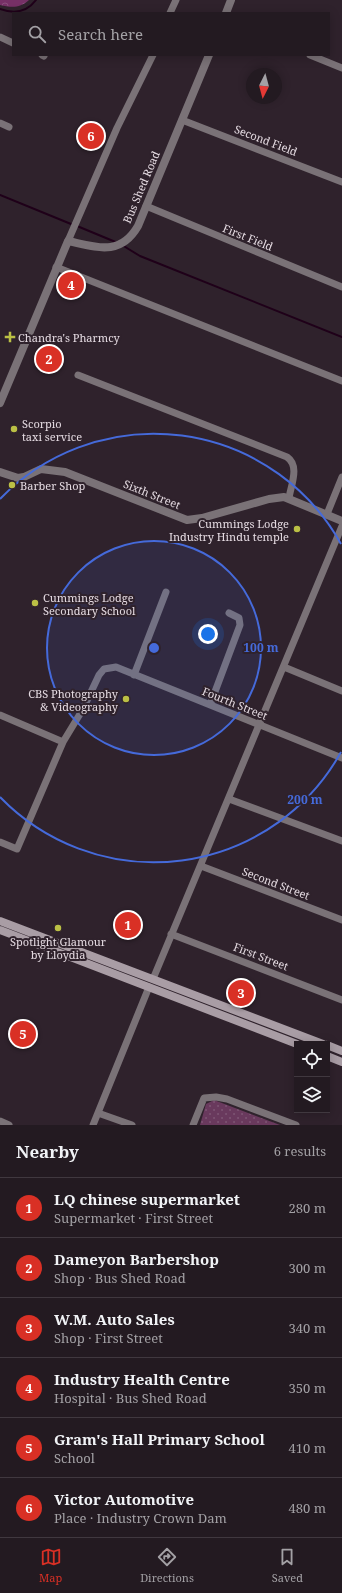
<!DOCTYPE html>
<html lang="en">
<head>
<meta charset="utf-8">
<style>
  :root { --surface:#231a21; --page:#2f272e; --text:#f1f3f6; --muted:#a3a1a5; --line:#40383f; --accent:#d93025 }
  body { margin:0; font-family:"Noto Serif",serif; background:var(--page); color:var(--text) }
  .controls { position:absolute; right:12px; bottom:12px; display:grid; overflow:hidden; border-radius:0px; box-shadow:0 2px 10px #0003 }
  .controls button { width:36px; height:36px; display:grid; place-items:center; padding:0; border:0; border-bottom:1px solid var(--line); background:var(--surface); color:var(--text); font:20px sans-serif }
  .compass { position:absolute; left:246px; top:68px; width:36px; height:36px; border-radius:50%; background:var(--surface); box-shadow:0 2px 10px #0003; rotate:186deg }
  .you { position:absolute; left:208px; top:634px; width:14px; height:14px; margin:-10px; border:3px solid #fff; border-radius:50%; background:#1a73e8; box-shadow:0 0 0 6px #1a73e833 }
  .badge { display:grid; place-items:center; width:26px; height:26px; border-radius:50%; background:var(--accent); color:#fff; font-size:13px; font-weight:700 }
  .pin { position:absolute; translate:-50% -50%; border:2px solid #fff; box-shadow:0 1px 4px #0006 }
  .list { margin:0; padding:0; list-style:none }
  h2 { display:flex; justify-content:space-between; align-items:center; height:52px; margin:0; padding:0 16px; font-size:17px }
  h2 small { font-size:13px; font-weight:400; color:var(--muted) }
  .list li { display:grid; grid-template-columns:26px 1fr auto; gap:12px; align-items:center; box-sizing:border-box; height:60px; padding:0 16px; border-top:1px solid var(--line) }
  .list b { display:block; font-size:15px; white-space:nowrap }
  .list p { margin:0; font-size:13px; white-space:nowrap; color:var(--muted) }
  .list em { font-size:13px; font-style:normal; color:var(--muted) }
  .icon { flex:none; width:22px; height:22px; fill:none; stroke:currentColor; stroke-width:2; stroke-linecap:round; stroke-linejoin:round }
  .map { position:relative; flex:none; width:342px; height:1125px; overflow:hidden }
  .search { position:absolute; background:var(--surface); box-shadow:0 2px 10px #0003; left:12px; right:12px; top:12px; height:44px; display:flex; align-items:center; gap:10px; box-sizing:border-box; padding:0 14px; border-radius:0px; color:var(--muted); font-size:15px }
  .sheet { height:412px; background:var(--surface) }
  nav { display:flex; justify-content:space-around; align-items:center; box-sizing:border-box; height:56px; border-top:1px solid var(--line); background:var(--surface); font-size:11px; color:var(--muted) }
  nav a { display:grid; justify-items:center; gap:2px }
  nav .on { color:var(--accent) }
  .map>svg:first-child { display:block }
  .forest { fill:url(#forest-crowns) }
  .park { fill:url(#park-dots) }
  .lines { fill:none; stroke-linecap:round; stroke-linejoin:round }
  .stream { stroke:#1f0019; stroke-width:2 }
  .minor { stroke:#7a7277; stroke-width:7 }
  .tertiary { stroke:#7a7277; stroke-width:8 }
  .secondary { stroke:#a99da5; stroke-width:8 }
  .ring { fill:none; stroke:#456ada; stroke-width:2 }
  .poi-dot { fill:#bbc045; stroke:#2f222c; stroke-width:1.5 }
  .labels { text-anchor:middle; dominant-baseline:central; stroke-width:4; stroke-linejoin:round; paint-order:stroke }
  .street-label { font-size:11px; fill:#e5dbe2; stroke:#2f222c }
  .poi-label { font-size:11px; fill:#e5dbe2; stroke:#2f222c; text-anchor:start }
  .centre { fill:#456ada; stroke:#2f222c; stroke-width:2 }
  .ring-label { font-size:12px; text-anchor:middle; font-weight:bold; fill:#456ada; stroke:#2f222c; stroke-width:4; stroke-linejoin:round; paint-order:stroke }
</style>
</head>
<body>
<div class="map">
<svg width="342" height="1125" viewBox="0 0 342 1125">
  <defs>
    <pattern id="forest-crowns" width="20" height="18" patternUnits="userSpaceOnUse"><rect width="20" height="18" fill="#763066"/><path d="M2 6a3 3 0 1 1 6 0M12 15a3 3 0 1 1 6 0" fill="none" stroke="#894d7c"/></pattern>
    <pattern id="park-dots" width="8" height="8" patternUnits="userSpaceOnUse"><rect width="8" height="8" fill="#69395d"/><path d="M2 2h.1M6 6h.1" fill="none" stroke="#7e5574" stroke-width="1.8" stroke-linecap="round"/></pattern>
  </defs>
  <rect width="100%" height="100%" fill="#2f222c"/>
  <!-- forest -->
  <path class="forest" d="M0 0H29C20 8 12 8 0 5Z"/>
  <!-- park -->
  <path class="park" d="M214 1100 280 1125H200L206 1104Z"/>
  <g class="lines">
    <!-- stream -->
    <path class="stream" d="M0 9C14 14 27 12 36 0
      M0 195 71 224
      M77 226 118 243
      M122 245 140 256 342 337"/>
    <!-- minor -->
    <path class="minor" d="M170 13 176 0
      M0 37 13 43
      M42 55 44 56
      M310 55 342 68
      M182 120 342 182
      M0 123 9 127
      M146 206 342 287
      M68 241 117 128 153 55
      M56 267 342 381
      M78 375 287 457C300 466 291 485 289 498
      M327 514 342 477
      M284 667 342 691
      M134 675 166 592
      M210 705 240 625 239 618 229 613
      M0 715 63 742
      M229 799 342 841
      M0 842 17 849 63 742 83 709 99 675 104 669 116 667 342 758
      M201 866 342 920
      M171 934 342 1000
      M153 979 342 526
      M98 1113 132 1125
      M0 1121 9 1125
      M93 1125 149 987
      M193 1125 204 1098 216 1097 227 1099 296 1125"/>
    <!-- tertiary -->
    <path class="tertiary" d="M226 13 231 0
      M0 403 68 241C96 247 120 257 138 226L209 55
      M0 472 18 478 24 477 41 469 65 472 187 520 202 518 269 499 284 497 342 521"/>
    <!-- secondary -->
    <path class="secondary" d="M0 921 323 1044
      M0 930 297 1044
      M327 1045 342 1051
      M327 1056 342 1062"/>
  </g>
  <!-- distance rings -->
  <circle cx="154" cy="648" r="107" fill="#456ada" fill-opacity=".12"/>
  <g class="ring">
    <circle cx="154" cy="648" r="107"/>
    <path d="M341 752A214 214 0 0 1 0 797M0 499A214 214 0 0 1 341 544"/>
  </g>
  <!-- markers -->
  <g class="poi-dot">
    <path d="M8 331h4v4h4v4h-4v4h-4v-4h-4v-4h4z"/>
    <circle cx="14" cy="429" r="4"/>
    <circle cx="12" cy="485" r="4"/>
    <circle cx="297" cy="529" r="4"/>
    <circle cx="35" cy="603" r="4"/>
    <circle cx="126" cy="699" r="4"/>
    <circle cx="58" cy="928" r="4"/>
  </g>
  <g class="labels">
    <!-- street labels -->
    <g class="street-label">
      <text transform="translate(266 140) rotate(21)">Second Field</text>
      <text transform="translate(141 187) rotate(-67)">Bus Shed Road</text>
      <text transform="translate(248 237) rotate(22)">First Field</text>
      <text transform="translate(152 494) rotate(22)">Sixth Street</text>
      <text transform="translate(235 703) rotate(22)">Fourth Street</text>
      <text transform="translate(276 883) rotate(21)">Second Street</text>
      <text transform="translate(261 956) rotate(21)">First Street</text>
    </g>
    <!-- poi labels -->
    <g class="poi-label">
      <text x="18" y="337">Chandra's Pharmcy</text>
      <text x="22" y="423">Scorpio<tspan x="22" dy="13">taxi service</tspan></text>
      <text x="20" y="485">Barber Shop</text>
      <text x="289" y="523" text-anchor="end">Cummings Lodge<tspan x="289" dy="13">Industry Hindu temple</tspan></text>
      <text x="43" y="597">Cummings Lodge<tspan x="43" dy="13">Secondary School</tspan></text>
      <text x="118" y="693" text-anchor="end">CBS Photography<tspan x="118" dy="13">&amp; Videography</tspan></text>
      <text x="58" y="941" text-anchor="middle">Spotlight Glamour<tspan x="58" dy="13">by Lloydia</tspan></text>
    </g>
  </g>
  <circle cx="154" cy="648" r="6" class="centre"/>
  <g class="ring-label">
    <text x="261" y="652">100 m</text>
    <text x="305" y="804">200 m</text>
  </g>
</svg>
<div class="controls">
<button><svg class="icon" aria-label="locate" viewBox="0 0 24 24"><circle cx="12" cy="12" r="6"/><path d="M12 2v4M12 18v4M2 12h4M18 12h4"/></svg></button>
<button><svg class="icon" aria-label="layers" viewBox="0 0 24 24"><path d="M12 4l9 5-9 5-9-5zM3 14l9 5 9-5"/></svg></button>
</div>
<svg class="compass" viewBox="-18 -18 36 36"><path d="M0-13l5 13h-10z" fill="#e53935"/><path d="M0 13l5-13h-10z" fill="#a3a1a5"/></svg>
<div class="you"></div>
<div class="pin badge" style="left:128px;top:925px">1</div>
<div class="pin badge" style="left:49px;top:359px">2</div>
<div class="pin badge" style="left:241px;top:993px">3</div>
<div class="pin badge" style="left:71px;top:285px">4</div>
<div class="pin badge" style="left:23px;top:1034px">5</div>
<div class="pin badge" style="left:91px;top:136px">6</div>
<div class="search"><svg class="icon" aria-label="search" viewBox="0 0 24 24"><circle cx="10" cy="10" r="6"/><path d="M15 15l6 6"/></svg>Search here</div>
</div>
<section class="sheet">
<h2>Nearby<small>6 results</small></h2>
<ul class="list">
<li><span class="badge">1</span><div><b>LQ chinese supermarket</b><p>Supermarket · First Street</p></div><em>280 m</em></li>
<li><span class="badge">2</span><div><b>Dameyon Barbershop</b><p>Shop · Bus Shed Road</p></div><em>300 m</em></li>
<li><span class="badge">3</span><div><b>W.M. Auto Sales</b><p>Shop · First Street</p></div><em>340 m</em></li>
<li><span class="badge">4</span><div><b>Industry Health Centre</b><p>Hospital · Bus Shed Road</p></div><em>350 m</em></li>
<li><span class="badge">5</span><div><b>Gram's Hall Primary School</b><p>School</p></div><em>410 m</em></li>
<li><span class="badge">6</span><div><b>Victor Automotive</b><p>Place · Industry Crown Dam</p></div><em>480 m</em></li>
</ul>
</section>
<nav>
<a class="on"><svg class="icon" aria-label="map" viewBox="0 0 24 24"><path d="M3 6l6-2 6 2 6-2v14l-6 2-6-2-6 2zM9 4v14M15 6v14"/></svg>Map</a>
<a><svg class="icon" aria-label="directions" viewBox="0 0 24 24"><path d="M12 3l9 9-9 9-9-9zM9 14v-3h6M13 9l2 2-2 2"/></svg>Directions</a>
<a><svg class="icon" aria-label="saved" viewBox="0 0 24 24"><path d="M7 4h10v16l-5-4-5 4z"/></svg>Saved</a>
</nav>
</body>
</html>
